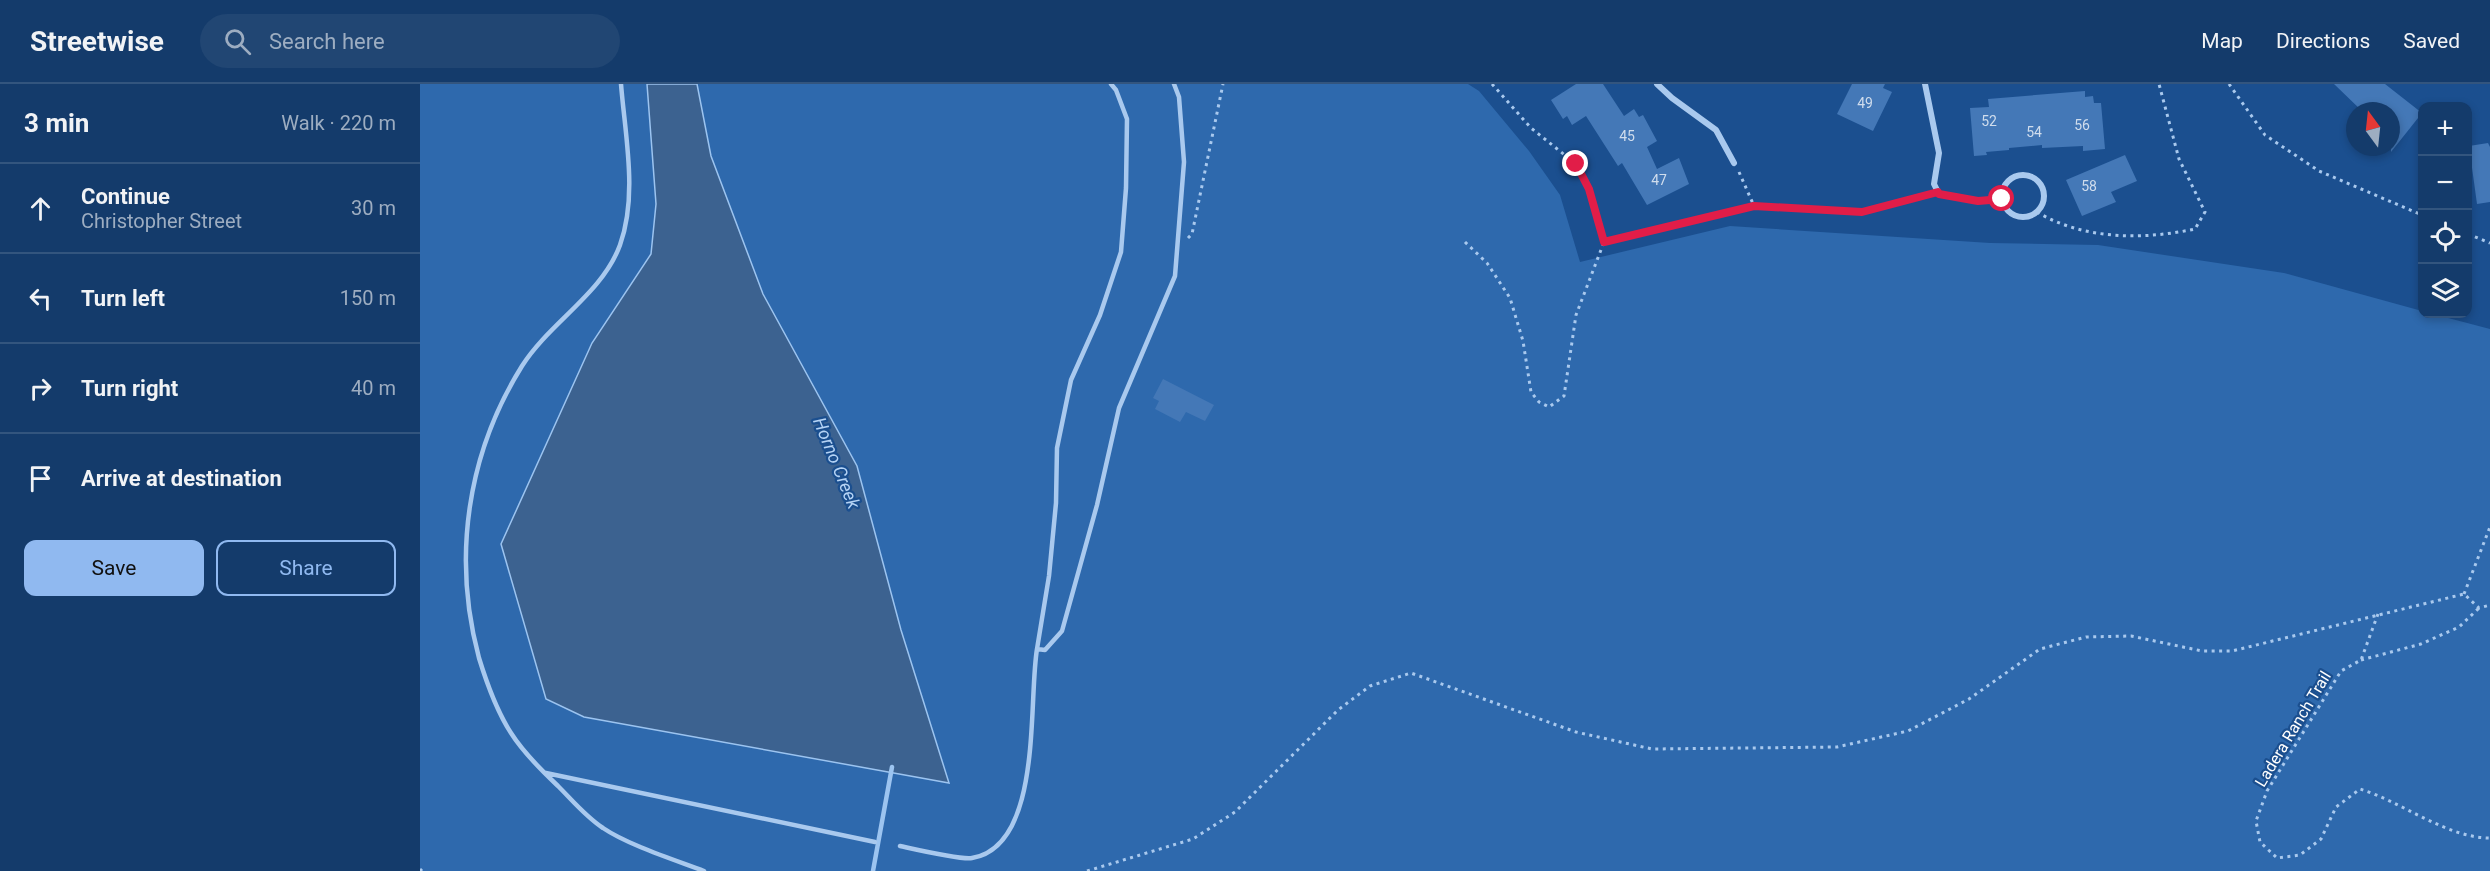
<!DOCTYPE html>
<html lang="en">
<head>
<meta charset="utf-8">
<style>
  :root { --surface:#143b6b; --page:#214673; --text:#f1f3f6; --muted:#9dadc1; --line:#33557e; --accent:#90b9f0 }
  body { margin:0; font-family:Roboto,sans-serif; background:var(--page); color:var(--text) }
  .controls { position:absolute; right:18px; top:18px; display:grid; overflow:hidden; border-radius:12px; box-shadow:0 3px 9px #0003 }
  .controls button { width:54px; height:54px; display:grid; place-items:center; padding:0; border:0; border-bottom:2px solid var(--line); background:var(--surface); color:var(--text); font:30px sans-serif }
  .compass { position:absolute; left:1926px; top:18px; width:54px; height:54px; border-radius:50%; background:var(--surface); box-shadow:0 3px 9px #0003; rotate:345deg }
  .stop { position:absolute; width:18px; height:18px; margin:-14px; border:4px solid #e11d48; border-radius:50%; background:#fff }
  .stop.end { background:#e11d48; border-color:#fff; box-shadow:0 2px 6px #0008 }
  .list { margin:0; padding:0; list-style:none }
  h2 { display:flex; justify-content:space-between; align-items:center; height:78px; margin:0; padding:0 24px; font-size:26px }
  h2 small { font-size:20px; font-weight:400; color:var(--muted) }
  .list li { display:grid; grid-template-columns:39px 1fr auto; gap:18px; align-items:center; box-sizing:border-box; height:90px; padding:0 24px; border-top:2px solid var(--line) }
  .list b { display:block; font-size:22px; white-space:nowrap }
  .list p { margin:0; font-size:20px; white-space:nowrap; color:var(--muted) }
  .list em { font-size:20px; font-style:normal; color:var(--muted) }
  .actions { display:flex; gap:12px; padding:18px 24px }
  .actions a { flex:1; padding:14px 0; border:2px solid var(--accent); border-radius:12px; text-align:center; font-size:21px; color:var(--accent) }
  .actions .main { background:var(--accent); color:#111 }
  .icon { flex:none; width:33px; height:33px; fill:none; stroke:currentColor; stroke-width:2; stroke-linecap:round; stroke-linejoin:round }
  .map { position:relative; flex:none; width:2070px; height:787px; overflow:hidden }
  header { display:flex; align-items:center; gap:36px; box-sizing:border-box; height:84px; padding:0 30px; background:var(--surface); border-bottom:2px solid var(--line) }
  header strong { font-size:28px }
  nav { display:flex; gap:33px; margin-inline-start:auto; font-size:21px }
  .search { width:420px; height:54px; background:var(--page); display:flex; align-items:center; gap:15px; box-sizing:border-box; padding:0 21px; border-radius:33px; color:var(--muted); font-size:22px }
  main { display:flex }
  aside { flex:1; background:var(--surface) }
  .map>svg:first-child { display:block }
  .green { fill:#2e69ad }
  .water { fill:#3c6290; stroke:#9cc4f0; stroke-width:1.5 }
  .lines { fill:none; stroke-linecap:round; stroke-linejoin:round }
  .stream { stroke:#9cc4f0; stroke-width:4.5 }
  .building { fill:#4478b7 }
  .path { stroke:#a9c9ee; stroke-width:3; stroke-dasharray:3 4.5; stroke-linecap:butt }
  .lane { stroke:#a9c9ee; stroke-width:4.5 }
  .street { stroke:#a9c9ee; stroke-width:6 }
  .route { stroke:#e11d48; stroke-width:8 }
  .labels { text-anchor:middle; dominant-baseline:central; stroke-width:4.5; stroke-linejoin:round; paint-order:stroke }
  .number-label { font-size:14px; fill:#d0dded }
  .street-label { font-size:16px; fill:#fff; stroke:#1b4f8f }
  .water-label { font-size:18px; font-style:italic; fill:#b5d3f5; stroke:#1b4f8f }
</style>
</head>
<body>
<header>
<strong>Streetwise</strong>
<div class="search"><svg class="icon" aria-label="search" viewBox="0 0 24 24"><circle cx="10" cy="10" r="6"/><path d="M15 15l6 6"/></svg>Search here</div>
<nav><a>Map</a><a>Directions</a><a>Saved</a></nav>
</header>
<main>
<aside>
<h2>3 min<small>Walk · 220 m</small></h2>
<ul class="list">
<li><svg class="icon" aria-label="ahead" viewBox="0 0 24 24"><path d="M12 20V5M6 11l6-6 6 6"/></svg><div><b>Continue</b><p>Christopher Street</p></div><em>30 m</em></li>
<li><svg class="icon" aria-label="left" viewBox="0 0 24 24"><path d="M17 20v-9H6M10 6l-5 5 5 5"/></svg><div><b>Turn left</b></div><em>150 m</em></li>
<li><svg class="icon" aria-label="right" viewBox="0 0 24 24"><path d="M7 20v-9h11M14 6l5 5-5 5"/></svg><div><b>Turn right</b></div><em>40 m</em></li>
<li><svg class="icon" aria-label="arrive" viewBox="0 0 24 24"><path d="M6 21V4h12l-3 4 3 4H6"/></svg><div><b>Arrive at destination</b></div></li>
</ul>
<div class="actions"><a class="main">Save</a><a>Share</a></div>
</aside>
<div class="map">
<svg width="2070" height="787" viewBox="0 0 2070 787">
  <rect width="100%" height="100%" fill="#1b4f8f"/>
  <!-- green -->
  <path class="green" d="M0 0H1048L1059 7 1109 67 1140 111 1160 178 1310 142 1570 159 1678 161 1864 189 2002 227V230H2013L2070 245V787H0Z"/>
  <!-- water -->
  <path class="water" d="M227 0H277L291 72 343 210 437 382 481 546 529 699 164 633 126 615 81 460 172 259 231 170 236 120Z"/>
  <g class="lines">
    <!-- stream -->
    <path class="stream" d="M453 787 472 683"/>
  </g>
  <!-- building -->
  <path class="building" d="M1156 0H1183L1204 32 1214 25 1219 33 1223 31 1237 57 1227 63 1237 85 1259 74 1269 100 1227 121 1202 79 1198 82 1166 32 1152 41 1147 32 1143 35 1131 16Z
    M1432 0H1465L1463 4 1472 8 1453 47 1417 30Z
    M1914 0H1965L2002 29 1971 68V27H1942Z
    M1665 7V13L1673 12 1674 19H1681L1685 65 1663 67V62L1622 64V61L1589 64V66L1566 68 1567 71 1554 72 1550 24 1569 23 1568 15Z
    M2068 59 2070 63V118L2057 120 2049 62Z
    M1705 71 1717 97 1691 108 1696 118 1662 132 1646 96Z
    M743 295 794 321 785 337 766 328 760 338 735 325 739 317 733 314Z"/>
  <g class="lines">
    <!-- path -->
    <path class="path" d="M1072 0 1111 44 1156 80 1169 105 1184 158 1334 122 1442 128 1509 110
      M1809 0 1845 51 1899 87 2002 131
      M1319 88 1334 122
      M1617 128C1664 156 1723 156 1775 145L1785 128 1759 75 1739 0
      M2048 150 2070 159
      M768 154 772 150 803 0
      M1045 158 1067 179 1090 214 1103 257 1111 308 1119 318 1129 323 1144 312 1156 231 1184 158
      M2044 510 2070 443
      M1958 530 1941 576 1921 587 1847 707 1836 737 1840 758 1857 774 1880 771 1901 755 1916 723 1940 705C1982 718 2027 754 2070 754
      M1941 576 2001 560 2039 543 2059 524
      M0 785 2 787
      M667 787 773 755 815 728 918 626 950 602 991 589 1156 648 1232 665 1417 663 1488 647 1549 615 1620 565 1666 553 1711 552 1782 567H1812L2044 510 2059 524 2070 521"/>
    <!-- lane -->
    <path class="lane" d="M201 0C205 51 218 111 200 161 182 210 130 238 102 282 47 370 32 474 59 574 67 600 76 626 91 649 103 668 121 686 138 702 152 716 166 733 183 744 208 761 255 776 284 787
      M617 565 629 492 636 419 637 364 651 296 680 231 701 168 706 104 707 35 696 6 691 0
      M126 689 455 758
      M480 762C494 765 541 776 552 774 623 762 608 618 617 565L625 566 642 547 677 421 699 324 755 192 764 78 759 13 754 0"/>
    <!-- street -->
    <path class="street" d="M1237 0 1252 14 1296 46 1314 79
      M1505 0 1519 69 1514 100 1519 110 1558 117 1582 115
      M1582 112a21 21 0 1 1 42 0a21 21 0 1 1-42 0Z"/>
  </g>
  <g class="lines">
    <!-- route -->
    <path class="route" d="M1156 80 1169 105 1184 158 1334 122 1442 128 1518 108 1519 110 1558 117 1582 115"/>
  </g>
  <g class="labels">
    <!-- number labels -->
    <g class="number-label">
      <text x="1445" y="19">49</text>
      <text x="1569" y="37">52</text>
      <text x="1662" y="41">56</text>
      <text x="1614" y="48">54</text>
      <text x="1207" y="52">45</text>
      <text x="1239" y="96">47</text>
      <text x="1669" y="102">58</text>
    </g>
    <!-- street labels -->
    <g class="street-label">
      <text transform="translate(1873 645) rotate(-59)">Ladera Ranch Trail</text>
    </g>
    <!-- water labels -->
    <g class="water-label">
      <text transform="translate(417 379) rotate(68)">Horno Creek</text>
    </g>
  </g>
</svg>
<div class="controls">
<button>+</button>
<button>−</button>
<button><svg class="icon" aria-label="locate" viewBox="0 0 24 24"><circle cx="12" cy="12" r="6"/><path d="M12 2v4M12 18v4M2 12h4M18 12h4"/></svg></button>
<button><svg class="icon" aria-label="layers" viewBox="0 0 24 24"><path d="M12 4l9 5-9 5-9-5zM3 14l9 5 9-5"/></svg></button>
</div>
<svg class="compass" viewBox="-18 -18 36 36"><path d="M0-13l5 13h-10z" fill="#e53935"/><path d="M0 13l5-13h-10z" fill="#9dadc1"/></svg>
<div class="stop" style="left:1582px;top:115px"></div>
<div class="stop end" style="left:1156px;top:80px"></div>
</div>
</main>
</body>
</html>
